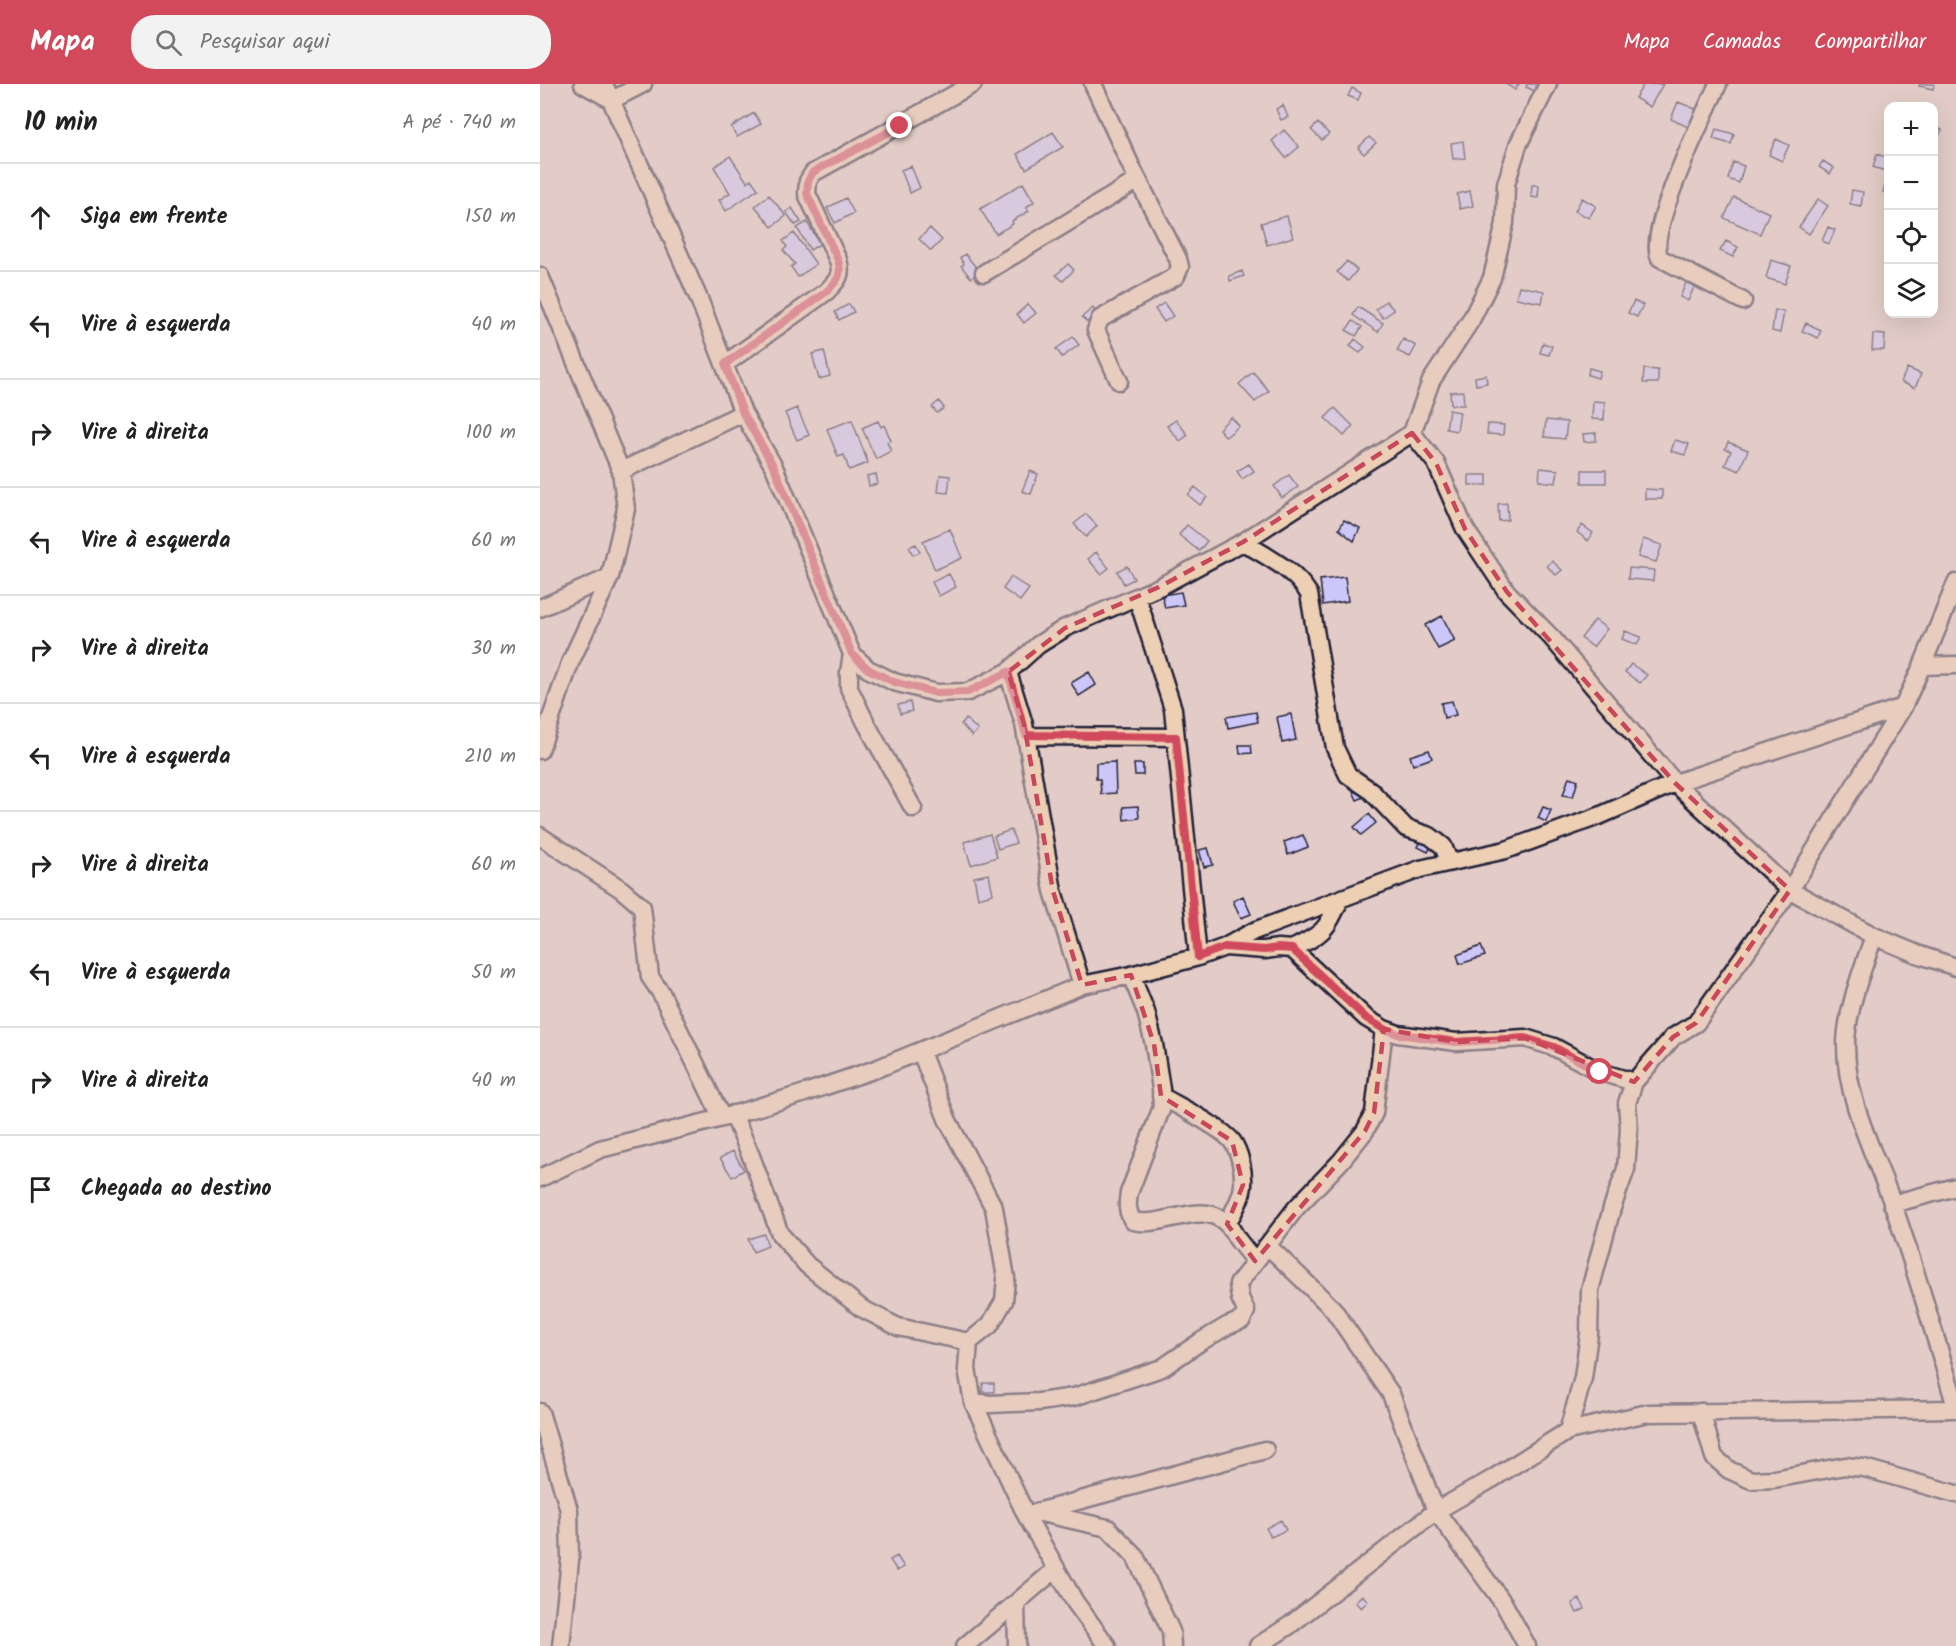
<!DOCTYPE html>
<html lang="pt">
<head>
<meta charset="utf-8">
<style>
  :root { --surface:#fff; --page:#f2f2f2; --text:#222; --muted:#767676; --line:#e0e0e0; --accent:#d1495b }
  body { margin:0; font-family:Kalam,sans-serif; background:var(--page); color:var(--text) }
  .controls { position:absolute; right:18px; top:18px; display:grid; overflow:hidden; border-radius:12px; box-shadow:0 6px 24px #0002 }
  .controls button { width:54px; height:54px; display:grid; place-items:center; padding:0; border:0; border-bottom:2px solid var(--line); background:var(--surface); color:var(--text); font:30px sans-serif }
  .stop { position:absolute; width:18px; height:18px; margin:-14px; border:4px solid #d1495b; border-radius:50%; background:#fff }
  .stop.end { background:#d1495b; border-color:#fff; box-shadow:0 2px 6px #0008 }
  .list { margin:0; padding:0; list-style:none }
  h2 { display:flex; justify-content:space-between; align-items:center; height:78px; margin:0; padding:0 24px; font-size:26px }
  h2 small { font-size:20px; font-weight:400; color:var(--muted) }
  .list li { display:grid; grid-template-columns:39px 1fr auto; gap:18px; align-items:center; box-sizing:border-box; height:108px; padding:0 24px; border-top:2px solid var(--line) }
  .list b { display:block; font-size:22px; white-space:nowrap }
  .list em { font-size:20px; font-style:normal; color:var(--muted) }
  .icon { flex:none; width:33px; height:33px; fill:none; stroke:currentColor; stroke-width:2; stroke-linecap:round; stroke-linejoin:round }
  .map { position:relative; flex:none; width:1416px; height:1562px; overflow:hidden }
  header { display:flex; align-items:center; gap:36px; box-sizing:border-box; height:84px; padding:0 30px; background:var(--accent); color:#fff }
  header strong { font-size:28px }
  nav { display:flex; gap:33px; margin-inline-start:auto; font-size:21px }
  .search { width:420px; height:54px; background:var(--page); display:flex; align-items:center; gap:15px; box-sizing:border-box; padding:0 21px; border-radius:24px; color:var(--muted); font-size:22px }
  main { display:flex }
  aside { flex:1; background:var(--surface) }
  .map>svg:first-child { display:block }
  .building { fill:#cdc6f8; stroke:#22223b; stroke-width:1.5 }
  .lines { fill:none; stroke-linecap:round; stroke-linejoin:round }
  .minor-casing { stroke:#22223b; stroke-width:21 }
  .minor { stroke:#edcfb3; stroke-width:16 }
  .route { stroke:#d1495b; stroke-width:8 }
  .marked { fill:none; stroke:#c84759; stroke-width:4.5; stroke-dasharray:12 8; stroke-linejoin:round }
</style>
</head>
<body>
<header>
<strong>Mapa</strong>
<div class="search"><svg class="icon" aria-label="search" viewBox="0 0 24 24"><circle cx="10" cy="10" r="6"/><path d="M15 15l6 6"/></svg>Pesquisar aqui</div>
<nav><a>Mapa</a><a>Camadas</a><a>Compartilhar</a></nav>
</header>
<main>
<aside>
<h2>10 min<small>A pé · 740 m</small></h2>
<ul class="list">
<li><svg class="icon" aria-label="ahead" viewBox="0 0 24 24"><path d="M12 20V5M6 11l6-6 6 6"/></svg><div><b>Siga em frente</b></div><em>150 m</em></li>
<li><svg class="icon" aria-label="left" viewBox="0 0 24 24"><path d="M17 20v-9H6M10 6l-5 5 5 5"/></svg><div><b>Vire à esquerda</b></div><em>40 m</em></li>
<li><svg class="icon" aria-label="right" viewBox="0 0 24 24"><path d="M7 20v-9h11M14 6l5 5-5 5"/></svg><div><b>Vire à direita</b></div><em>100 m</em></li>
<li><svg class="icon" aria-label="left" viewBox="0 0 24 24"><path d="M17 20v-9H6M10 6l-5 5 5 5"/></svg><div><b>Vire à esquerda</b></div><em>60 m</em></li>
<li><svg class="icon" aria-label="right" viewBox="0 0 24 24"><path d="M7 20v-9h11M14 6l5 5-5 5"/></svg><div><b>Vire à direita</b></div><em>30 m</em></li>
<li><svg class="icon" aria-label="left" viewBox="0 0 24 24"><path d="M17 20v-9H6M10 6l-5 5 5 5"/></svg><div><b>Vire à esquerda</b></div><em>210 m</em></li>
<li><svg class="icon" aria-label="right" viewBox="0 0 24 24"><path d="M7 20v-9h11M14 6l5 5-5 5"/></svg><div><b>Vire à direita</b></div><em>60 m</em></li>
<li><svg class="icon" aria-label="left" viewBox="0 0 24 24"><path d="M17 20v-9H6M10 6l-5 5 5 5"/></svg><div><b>Vire à esquerda</b></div><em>50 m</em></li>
<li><svg class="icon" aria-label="right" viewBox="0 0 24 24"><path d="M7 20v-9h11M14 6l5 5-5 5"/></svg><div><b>Vire à direita</b></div><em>40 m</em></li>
<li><svg class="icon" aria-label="arrive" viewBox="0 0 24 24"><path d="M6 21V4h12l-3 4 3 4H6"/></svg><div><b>Chegada ao destino</b></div></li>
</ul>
</aside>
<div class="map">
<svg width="1416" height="1562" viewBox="0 0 1416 1562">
  <rect width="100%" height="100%" fill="#e3ccc8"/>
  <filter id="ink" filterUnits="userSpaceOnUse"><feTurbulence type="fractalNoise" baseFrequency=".0167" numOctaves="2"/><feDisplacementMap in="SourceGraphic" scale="12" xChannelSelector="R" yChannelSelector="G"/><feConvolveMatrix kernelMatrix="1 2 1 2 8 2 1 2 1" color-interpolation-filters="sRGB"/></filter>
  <g filter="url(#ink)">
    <!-- building -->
    <path class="building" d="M966 0H979L975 6Z
      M987 0H1003L999 9 986 3Z
      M1104 0H1123L1110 23 1095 14Z
      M1380 0H1394L1393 5 1379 2Z
      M812 4 821 9 818 16 808 12Z
      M1138 18 1158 26 1150 44 1131 35Z
      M743 21 748 33 741 36 736 25Z
      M214 29 221 40 197 53 191 43Z
      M778 39 789 50 782 56 771 46Z
      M1394 42 1402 46 1398 53 1394 51Z
      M1176 45 1194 50 1191 60 1173 55Z
      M744 46 759 63 746 74 732 57Z
      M513 48 523 63 486 85 477 70Z
      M829 53 836 59 824 70 818 64Z
      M1236 55 1249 61 1242 77 1229 71Z
      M923 57 925 74 913 75 911 59Z
      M1337 70 1348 74V88L1333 83Z
      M190 72 207 98 211 95 218 105 186 127 179 116 190 109 174 83Z
      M1283 77 1294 84 1290 90 1279 83Z
      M1193 78 1204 82 1199 99 1188 95Z
      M371 82 380 104 370 109 361 86Z
      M1348 92V110L1343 108Z
      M483 99 494 118 486 123 489 127 472 137 473 140 456 150 440 125Z
      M992 101H999L998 114 991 113Z
      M1312 106 1323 108 1321 122 1310 120Z
      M930 107 933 122 920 125 917 110Z
      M229 111 246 132 232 143 215 122Z
      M1194 113 1229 129 1220 150 1184 134Z
      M306 114 314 129 295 139 287 124Z
      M1042 114 1056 122 1049 134 1035 127Z
      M1278 115 1288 122 1269 150 1259 143Z
      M252 124 261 138 255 141 246 128Z
      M747 132 753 153 727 161 721 139Z
      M267 138 280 160 270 166 257 144Z
      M1288 143 1295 146 1289 160 1282 157Z
      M390 144 402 156 391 167 379 155Z
      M254 149 276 180 258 193 251 183 255 180 243 166 247 163 243 157Z
      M1186 157 1198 163 1193 173 1180 167Z
      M425 170 439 187 431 194 421 182 424 180 420 174Z
      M1231 176 1251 182 1245 200 1226 194Z
      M807 177 817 186 808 197 797 188Z
      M528 180 534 186 523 197 516 191Z
      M702 187 704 192 690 197 689 192Z
      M1149 192 1157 196 1148 217 1140 213Z
      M979 202 1004 207 1002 219 976 214Z
      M846 217 854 226 843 234 836 225Z
      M1094 217 1103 221 1097 233 1088 229Z
      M624 219 633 232 624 238 615 225Z
      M309 220 314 228 299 236 295 228Z
      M488 220 496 229 484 239 477 230Z
      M818 223 843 239 838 248 813 231Z
      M553 224 557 230 547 238 542 233Z
      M1235 226 1244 228 1240 249 1232 247Z
      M813 237 822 243 816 252 806 246Z
      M1266 239 1281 246 1278 254 1262 247Z
      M1333 250 1345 251 1344 266H1332Z
      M533 253 539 261 522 273 516 265Z
      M815 255 825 263 820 269 810 262Z
      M863 255 876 262 870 273 857 267Z
      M1003 259 1012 262 1009 271 1000 269Z
      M284 267 290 292 279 295 272 270Z
      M1049 284 1060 287 1058 294 1048 291Z
      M1367 284 1381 290 1375 304 1361 298Z
      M1104 285 1118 286V299H1103Z
      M713 288 729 307 715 318 699 300Z
      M946 291 947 299 936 301 935 293Z
      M923 307 924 321H911L910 308Z
      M399 317 404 324 397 329 392 323Z
      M1053 317 1065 318 1064 336 1052 335Z
      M257 324 269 351 257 356 245 329Z
      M795 324 813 342 804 352 785 334Z
      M909 326 920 328 917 347 906 345Z
      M691 333 699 342 686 353 679 345Z
      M312 336 328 379 309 386 304 371 298 373 287 345Z
      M636 336 648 351 640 357 627 342Z
      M1006 336 1027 338 1025 355 1004 353Z
      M338 337 341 343 344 341 351 356 347 358 351 367 336 375 322 344Z
      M948 340 964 341 963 351 947 350Z
      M1056 349V357L1044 358 1043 350Z
      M1135 356 1149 360 1145 371 1131 367Z
      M1188 358 1208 366 1199 387 1185 381 1191 367 1185 365Z
      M709 380 714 387 702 395 697 387Z
      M1000 384 1018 386 1016 399 999 397Z
      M1042 386H1066V399H1042Z
      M490 387 498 390 491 410 482 407Z
      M336 390 338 400 329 402 327 392Z
      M400 391 410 392 408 409 398 408Z
      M749 391 758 403 742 414 734 402Z
      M929 391H947V401H929Z
      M655 403 667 413 660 421 648 411Z
      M1105 405 1122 406V415H1105Z
      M967 419 968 436 959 437 958 420Z
      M546 430 557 442 546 453 534 440Z
      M804 436 820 444 814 457 799 445Z
      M647 441 667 457 659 467 639 451Z
      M1042 441 1053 449 1048 457 1037 448Z
      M410 445 422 474 395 486 383 457Z
      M1103 455 1122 461 1116 478 1098 473Z
      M376 460 380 468 373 471 369 463Z
      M556 468 569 484 561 490 548 475Z
      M1012 477 1022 486 1016 491 1007 482Z
      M587 482 594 495 584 500 577 487Z
      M1089 484 1114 486 1113 497 1088 495Z
      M409 490 416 503 399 512 392 498Z
      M471 493 489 505 480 517 463 505Z
      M805 493 808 517 783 521 780 496Z
      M641 508 644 521 625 524 622 511Z
      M902 532 915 557 898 565 885 541Z
      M1055 536 1067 545 1053 563 1041 554Z
      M1085 547 1101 553 1097 561 1082 555Z
      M1091 580 1107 591 1100 599 1085 588Z
      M549 588 556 601 539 612 531 599Z
      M912 617 916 631 904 634 901 619Z
      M370 618 372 627 360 630 358 621Z
      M716 628 718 638 688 644 686 633Z
      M751 630 756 656 742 659 737 633Z
      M426 635 438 646 432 652 421 640Z
      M699 661H711L712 669 700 670Z
      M889 666 892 674 873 681 870 672Z
      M575 678 576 709 561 710 560 695H556V679Z
      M594 680H603V691H595Z
      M1029 693 1038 696 1033 713 1023 711Z
      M820 704 824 713 817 716 813 707Z
      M598 722 599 734 584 736 583 723Z
      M1003 723 1011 726 1006 738 998 734Z
      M829 730 836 739 821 751 814 743Z
      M471 746 476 759 458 765 454 752Z
      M450 750 457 773 431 781 424 758Z
      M763 751 768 763 748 771 744 758Z
      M882 755 892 760 888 768 878 763Z
      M668 764 673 781 664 783 659 766Z
      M449 790 453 810 438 814 434 793Z
      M703 812 711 830 701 834 693 817Z
      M941 862 945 872 920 880 917 871Z
      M193 1067 204 1086 192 1093 180 1074Z
      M224 1150 228 1162 213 1168 208 1155Z
      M443 1299H454V1308H442Z
      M741 1436 746 1446 731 1453 726 1444Z
      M357 1472 364 1483 357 1487 350 1476Z
      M822 1511 828 1517 821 1524 815 1518Z
      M1040 1515 1045 1525 1037 1529 1032 1519Z"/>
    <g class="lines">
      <!-- minor casing -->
      <g class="minor-casing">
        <path id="minor" d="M43 0 72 16 103 0
          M64 0 159 215 203 329 234 383 312 570 328 585 354 598 396 609 428 608 468 588 498 561 525 544 619 503 703 458 872 349 891 297 931 236 952 194 965 139 966 100 978 61 1008 0
          M553 0 591 82 638 175 640 183 636 192 560 235 556 246 579 297
          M1178 0C1165 30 1105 149 1120 174L1203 217
          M444 189 598 96
          M0 192 81 387 203 329
          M185 280 286 208C297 197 303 192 298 176L267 110 268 97 273 89 433 0
          M872 349 896 379 925 445 967 508 1012 554 1135 699 1250 806 1334 852 1377 870 1416 883
          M703 458C727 473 754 485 769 510L795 664 808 691 830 706 866 744 890 752 903 762 909 777
          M597 513 633 625 658 873
          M0 524 70 493
          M312 570 309 588V604L326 639 373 724
          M1382 582 1416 581
          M468 588 484 640 513 807 542 901
          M486 652 636 653
          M0 666 30 579 70 493 86 425 81 387
          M0 752 81 805 102 823 110 893 121 909 182 1034
          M1334 852C1323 884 1306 927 1306 962 1306 1016 1334 1068 1352 1118 1376 1186 1396 1254 1416 1323
          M685 863 714 847 880 785 966 766 1059 732 1135 699 1363 623
          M752 865C782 850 787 847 800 815
          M591 891 606 928 614 960 621 1005 622 1023 589 1109C587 1120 587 1128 593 1137 621 1145 663 1114 687 1140 692 1144 694 1151 698 1156 703 1163 709 1170 715 1177
          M381 968 407 1035 454 1124 466 1194 464 1217 450 1241 429 1258 427 1285 433 1318 486 1431 535 1518 567 1562
          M621 1012C638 1022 681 1043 692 1057 700 1068 704 1088 703 1101 702 1115 693 1128 687 1140
          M193 1030 211 1072 240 1150 267 1181 321 1224 358 1243 429 1258
          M0 1094 60 1065 182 1034 262 1010 336 985 542 901 591 891 658 873 685 863 725 866 738 864 752 865 826 934 844 945 858 950 916 958 985 954 1014 963 1060 988 1094 998
          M1352 1120 1416 1103
          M728 1162 793 1225 851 1310 896 1427 964 1520 987 1562
          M433 1318 450 1320 499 1318 534 1313 622 1284 660 1258 687 1242 702 1236 706 1227 700 1214 698 1200 756 1124 801 1077 825 1047 834 1029 844 945
          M0 1328 29 1426 30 1476 21 1562
          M1161 1328 1174 1373 1189 1386 1211 1396 1234 1395 1305 1382 1324 1384 1416 1410
          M1028 1347 1043 1294 1049 1250 1050 1206 1072 1124 1086 1085 1089 1045 1087 1019 1094 998 1133 953 1156 939 1250 806 1363 623 1382 582 1416 499
          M501 1429 568 1444 595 1472 631 1547 632 1562
          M486 1431 725 1366
          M476 1519 477 1562
          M425 1562 516 1485
          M718 1562 750 1541 896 1427 952 1395 1028 1347 1108 1329 1416 1325"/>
      </g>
      <!-- minor -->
      <use href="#minor" class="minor"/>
    </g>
  </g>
  <g class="lines" filter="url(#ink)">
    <!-- route -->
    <path class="route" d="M360 42 273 88 268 97 267 110 298 176C303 192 297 197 286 208L185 280 203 329 234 383 312 570 328 585 354 598 396 609 428 608 468 588 486 651 636 653 658 873 685 863 724 866 738 864 752 865 826 934 844 945 858 950 916 958 985 954 1014 963 1060 988"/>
  </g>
  <!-- marked area -->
  <path d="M0 0H1416V1562H0ZM872 349 896 379 925 445 967 508 1135 699 1250 806 1156 939 1133 953 1094 998 985 954 916 958 844 945 834 1029 825 1047 715 1177 687 1140 703 1101 692 1057 621 1012 614 960 591 891 542 901 513 807 484 640 468 588 525 544 619 503 703 458Z" fill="#e3ccc8" fill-opacity=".55" fill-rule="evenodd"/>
  <path class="marked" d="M872 349 896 379 925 445 967 508 1135 699 1250 806 1156 939 1133 953 1094 998 985 954 916 958 844 945 834 1029 825 1047 715 1177 687 1140 703 1101 692 1057 621 1012 614 960 591 891 542 901 513 807 484 640 468 588 525 544 619 503 703 458Z"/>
</svg>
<div class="controls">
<button>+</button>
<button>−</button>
<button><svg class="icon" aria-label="locate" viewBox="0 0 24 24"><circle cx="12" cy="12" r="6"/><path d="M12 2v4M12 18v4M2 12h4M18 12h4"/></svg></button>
<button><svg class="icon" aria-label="layers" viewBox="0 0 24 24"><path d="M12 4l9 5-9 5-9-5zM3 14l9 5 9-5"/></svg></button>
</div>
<div class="stop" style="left:1060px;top:988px"></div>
<div class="stop end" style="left:360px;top:42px"></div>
</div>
</main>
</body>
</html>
